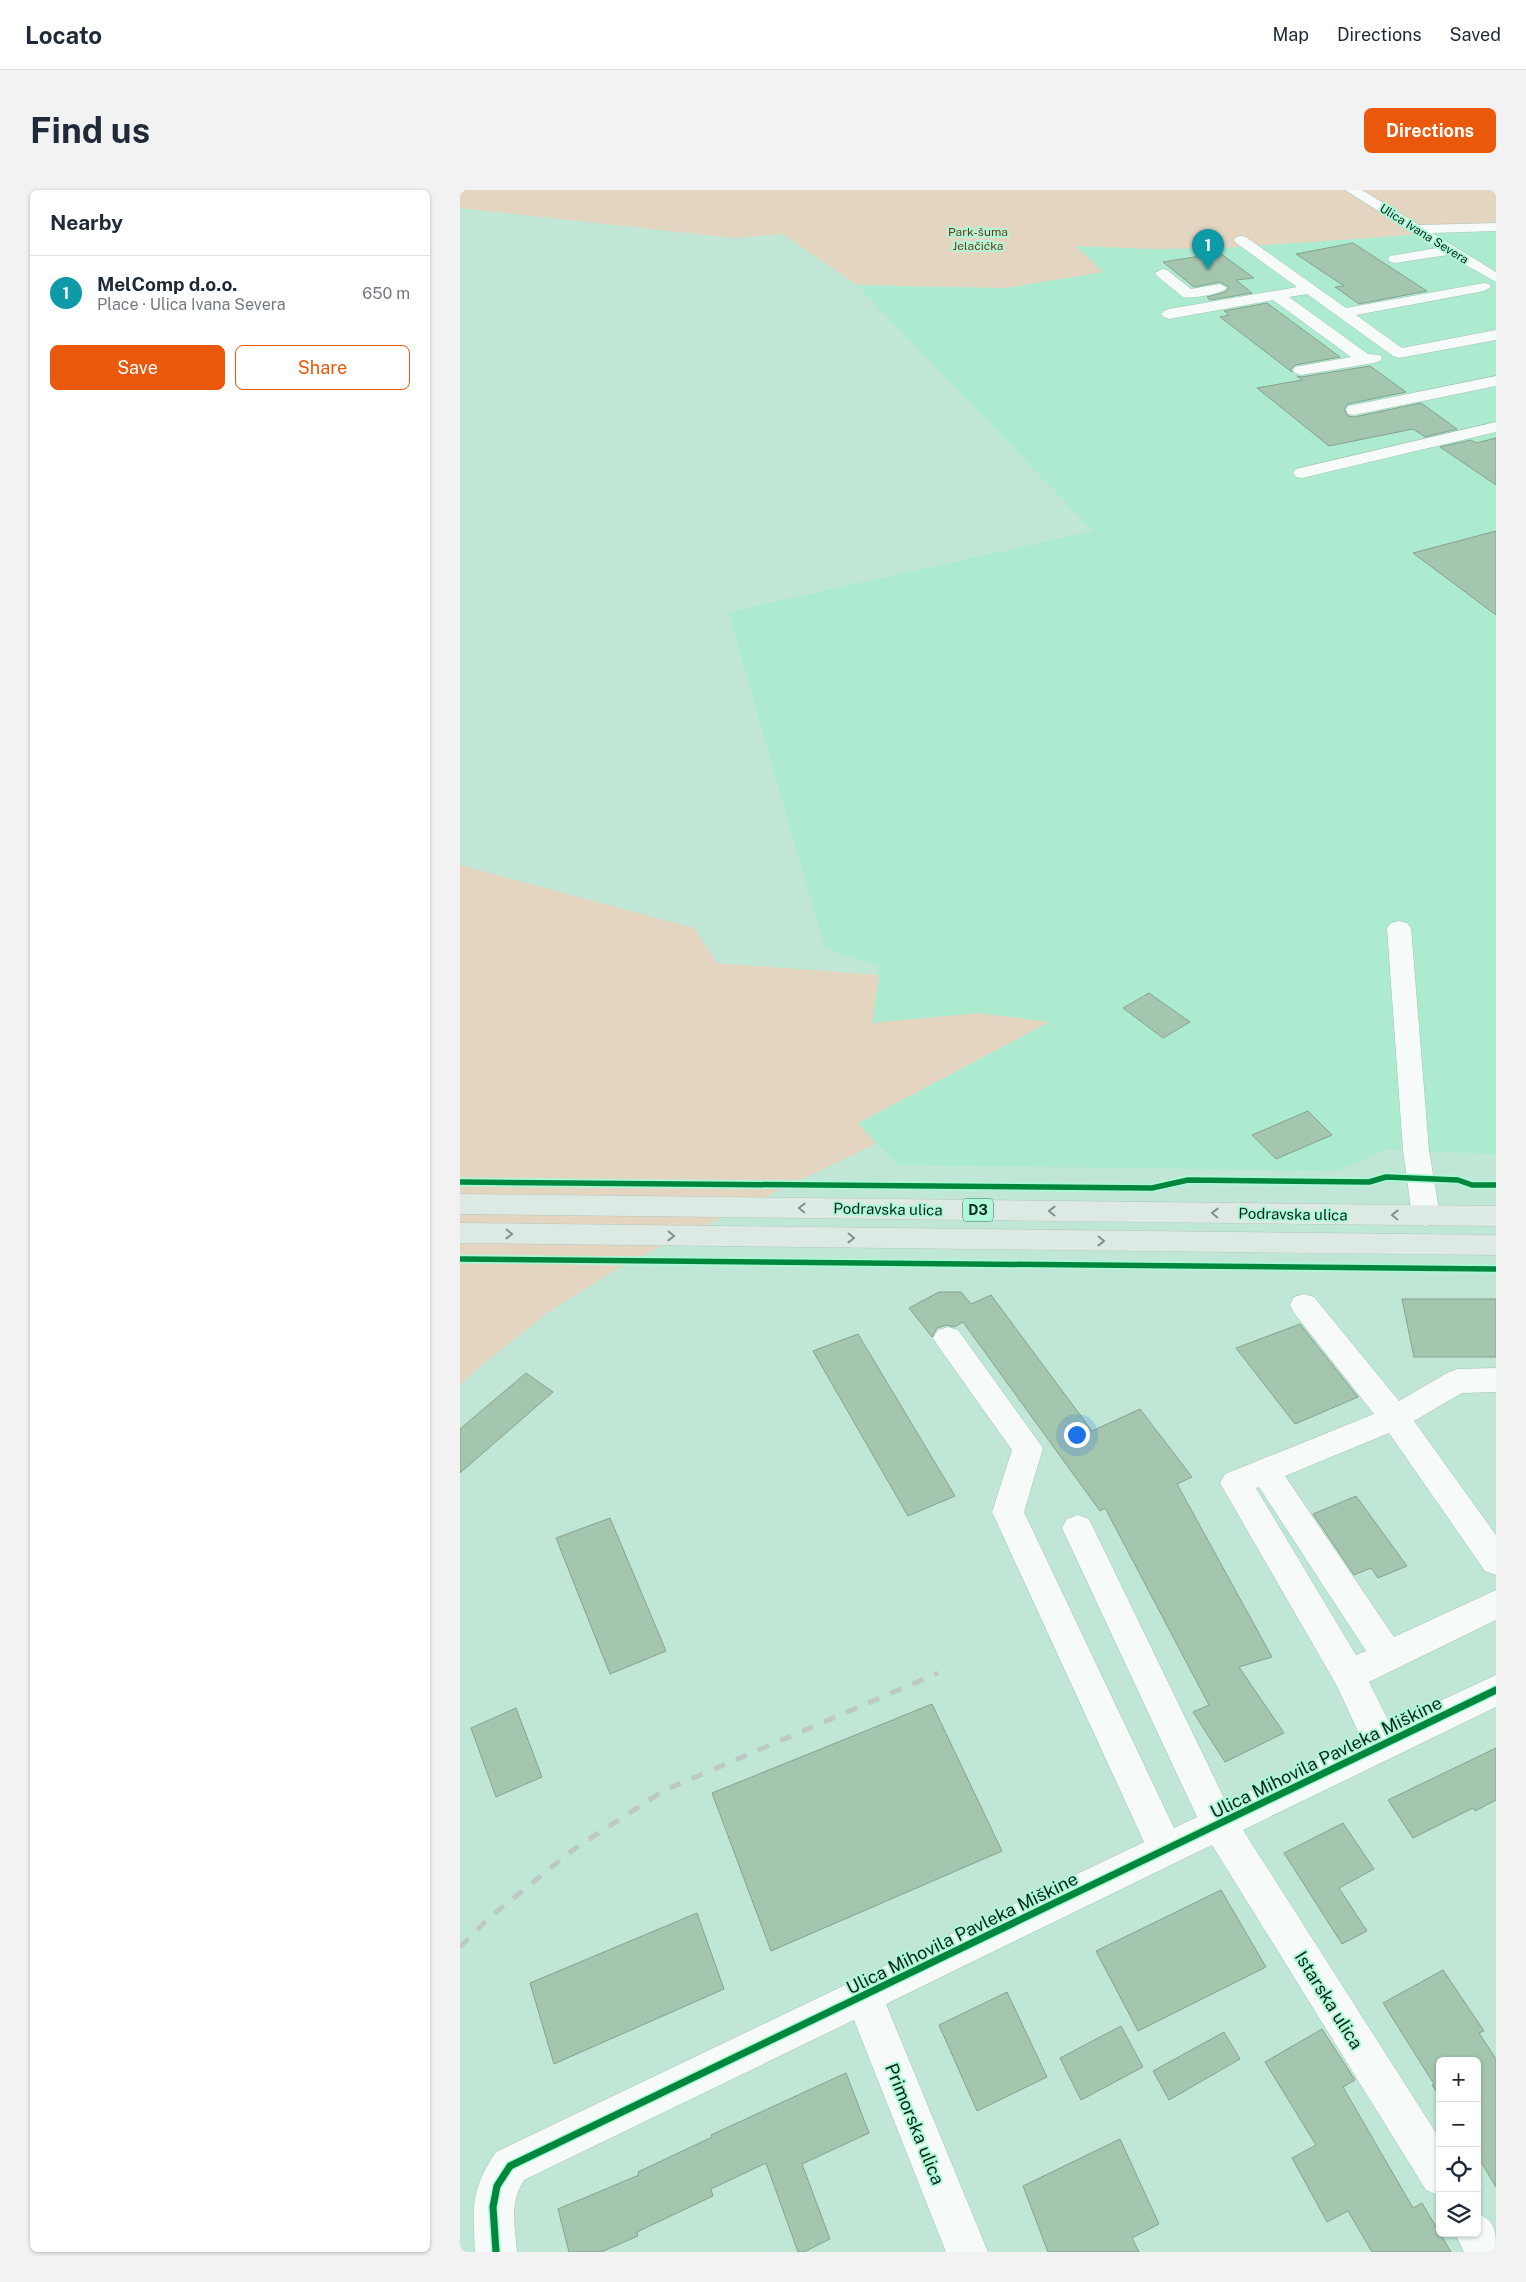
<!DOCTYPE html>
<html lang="en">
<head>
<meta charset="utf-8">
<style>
  :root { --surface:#fff; --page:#f2f2f3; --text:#1f2937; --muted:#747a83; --line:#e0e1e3; --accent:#ea580c }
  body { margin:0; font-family:"Public Sans",sans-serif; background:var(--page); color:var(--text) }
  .controls { position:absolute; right:15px; bottom:15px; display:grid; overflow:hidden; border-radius:8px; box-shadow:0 1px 4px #0004 }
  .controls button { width:45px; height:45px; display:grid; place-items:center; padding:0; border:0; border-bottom:1px solid var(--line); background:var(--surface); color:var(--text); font:25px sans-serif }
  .you { position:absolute; left:616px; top:1244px; width:18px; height:18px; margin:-12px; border:4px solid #fff; border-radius:50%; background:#1a73e8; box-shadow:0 0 0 8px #1a73e833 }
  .badge { display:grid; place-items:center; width:32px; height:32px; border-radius:50%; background:var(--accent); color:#fff; font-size:16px; font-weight:700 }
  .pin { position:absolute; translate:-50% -41px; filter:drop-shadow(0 1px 2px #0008) }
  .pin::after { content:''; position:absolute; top:26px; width:18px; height:15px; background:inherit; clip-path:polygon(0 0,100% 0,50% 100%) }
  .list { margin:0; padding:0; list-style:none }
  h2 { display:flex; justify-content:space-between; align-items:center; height:65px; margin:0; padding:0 20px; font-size:21px }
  h2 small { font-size:16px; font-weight:400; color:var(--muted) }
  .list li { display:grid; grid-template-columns:32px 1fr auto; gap:15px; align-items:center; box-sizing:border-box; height:75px; padding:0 20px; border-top:1px solid var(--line) }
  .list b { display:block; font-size:19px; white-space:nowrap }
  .list p { margin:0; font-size:16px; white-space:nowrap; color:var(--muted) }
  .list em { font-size:16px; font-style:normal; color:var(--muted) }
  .actions { display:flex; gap:10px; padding:15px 20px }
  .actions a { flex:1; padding:11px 0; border:1px solid var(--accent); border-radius:8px; text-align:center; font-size:18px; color:var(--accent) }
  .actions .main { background:var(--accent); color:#fff }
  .icon { flex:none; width:28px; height:28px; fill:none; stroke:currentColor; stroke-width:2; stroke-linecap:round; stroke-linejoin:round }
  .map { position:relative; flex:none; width:1036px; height:2062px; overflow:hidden; border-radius:8px }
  header { display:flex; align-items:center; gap:30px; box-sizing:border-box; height:70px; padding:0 25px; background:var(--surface); border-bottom:1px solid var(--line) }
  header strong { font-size:24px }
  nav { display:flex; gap:28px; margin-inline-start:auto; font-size:18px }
  .intro { display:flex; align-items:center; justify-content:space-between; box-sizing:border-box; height:120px; padding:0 30px }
  h1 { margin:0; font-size:35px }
  .button { padding:12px 22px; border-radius:8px; background:var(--accent); color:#fff; font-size:18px; font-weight:700 }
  main { display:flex; gap:30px; padding:0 30px }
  aside { flex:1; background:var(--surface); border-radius:8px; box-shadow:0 1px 4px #0004 }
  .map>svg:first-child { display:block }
  .built { fill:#adebd0 }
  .green { fill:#e3d5c0 }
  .building { fill:#a4c5ae; stroke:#87a191 }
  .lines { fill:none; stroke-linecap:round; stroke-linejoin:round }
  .minor-casing { stroke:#a3c2b4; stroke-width:1 }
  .major-casing { stroke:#b3c7bf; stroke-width:1 }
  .minor { fill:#f6fbf9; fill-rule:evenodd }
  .major { fill:#ddeae4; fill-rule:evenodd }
  .rail { stroke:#bdc9c4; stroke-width:5; stroke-dasharray:12 12; stroke-linecap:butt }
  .cycleway-far1-casing { stroke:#aff8d7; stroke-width:9 }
  .cycleway-casing { stroke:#aff8d7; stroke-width:10 }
  .cycleway-far1 { stroke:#00873e; stroke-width:5.5 }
  .cycleway { stroke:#00873e; stroke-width:7 }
  .oneway { stroke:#7d928a }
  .labels { text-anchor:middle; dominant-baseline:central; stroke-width:4; stroke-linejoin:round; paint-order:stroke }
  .far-park-label { font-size:12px; fill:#723516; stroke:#aff8d7 }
  .far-street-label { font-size:12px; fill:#08271b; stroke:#aff8d7 }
  .shield { fill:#aff8d7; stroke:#3a6653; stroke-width:1 }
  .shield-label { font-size:14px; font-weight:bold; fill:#08271b }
  .street-label { font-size:15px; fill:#08271b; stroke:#aff8d7 }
  .near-street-label { font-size:18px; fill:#08271b; stroke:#aff8d7 }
</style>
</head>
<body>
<header>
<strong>Locato</strong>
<nav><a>Map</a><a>Directions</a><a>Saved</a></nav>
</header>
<div class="intro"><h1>Find us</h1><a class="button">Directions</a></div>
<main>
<aside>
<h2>Nearby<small></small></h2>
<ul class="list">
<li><span class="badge" style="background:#0f9aa8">1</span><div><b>MelComp d.o.o.</b><p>Place · Ulica Ivana Severa</p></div><em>650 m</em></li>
</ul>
<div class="actions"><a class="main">Save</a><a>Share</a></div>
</aside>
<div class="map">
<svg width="1036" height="2062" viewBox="0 0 1036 2062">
  <rect width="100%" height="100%" fill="#c0e7d6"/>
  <!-- built -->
  <path class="built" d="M1036 39V964L926 960 877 981 438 975 398 934 588 833 463 829 411 833 419 775 365 759 268 422 633 341 397 95 546 98 643 82 615 56 693 59 762 58Z"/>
  <!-- green -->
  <path class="green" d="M0 0H1036V39L762 58 693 59 616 56 643 82 546 98 397 95 323 44 274 48 0 18Z
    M0 675 234 738 257 773 419 785 412 833 518 823 589 832 398 933 416 954 165 1074 89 1122 18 1178 0 1195Z"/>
  <!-- building -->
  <path class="building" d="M893 53 967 101 899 114 875 97 884 96 836 64Z
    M760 63 794 88 776 90 792 103 750 110 747 107 765 102 769 97 760 92 734 97 703 72Z
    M807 113 880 167 835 175 831 179 832 182 760 127 769 125 764 121Z
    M910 176 946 202 888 214 884 219 888 226 894 227 961 213 997 239 965 247 953 239 869 256 797 198 842 190 837 186 841 187Z
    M1036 248V295L980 257 1011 250 1016 253Z
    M1036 341V425L953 363Z
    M689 803 730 832 703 848 663 818Z
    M848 921 872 945 816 969 792 945Z
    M479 1102H501L511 1114 531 1105 632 1241 680 1219 732 1287 717 1294 812 1467 779 1477 824 1543 765 1572 733 1522 749 1515 645 1318 640 1321 503 1132 494 1137 487 1135 477 1138 472 1147 449 1118Z
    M942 1109H1036V1167H954Z
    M840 1134 898 1207 835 1234 776 1158Z
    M398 1144 495 1306 448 1326 353 1161Z
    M66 1183 93 1202 0 1283V1239Z
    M896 1306 947 1376 918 1388 911 1378 894 1385 853 1324Z
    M150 1328 206 1461 150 1484 96 1348Z
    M472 1514 542 1661 311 1761 252 1603Z
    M56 1518 82 1587 36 1607 11 1538Z
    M1036 1558V1610L1015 1621 1013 1618 953 1648 928 1610Z
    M883 1633 914 1679 879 1698 907 1741 882 1754 824 1663Z
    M761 1700 806 1777 678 1841 636 1761Z
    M237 1723 264 1799 94 1874 70 1793Z
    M983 1780 1024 1841 1019 1843 1036 1869V1997L1017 1965V1871H980V1907L972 1895 974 1894 923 1813Z
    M547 1802 587 1887 517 1921 479 1835Z
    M661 1836 683 1877 621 1910 600 1868Z
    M862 1839 895 1890 883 1897 953 2018 962 2013 991 2062H912L888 2021 867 2032 832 1968 856 1955 805 1872Z
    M764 1842 780 1869 709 1910 693 1881Z
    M386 1883 409 1943 342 1974 370 2049 344 2062H338L306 1973 251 1999 253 2006 177 2042 178 2046 141 2062H109L98 2019 179 1985 178 1982 252 1947 251 1945Z
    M660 1949 699 2034 672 2048 679 2062H588L563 1996Z"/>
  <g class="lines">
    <!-- minor casing -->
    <g class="minor-casing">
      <path id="minor" d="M885 0H902L959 35 1036 33V41L972 43 1036 82V92L988 65 935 73 930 72 928 69 930 66 977 58Z
        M781 46 786 47 886 118 1024 93 1029 94 1031 97 1024 101 896 125 942 158 1036 140V150L939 168 933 166 847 104 829 107 908 164 920 165 922 168 920 171 914 173 841 185 835 183 833 180 835 177 891 167 813 110 709 129 704 127 701 124 704 121 709 119 837 97 776 53 774 50 776 47Z
        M702 79 707 80 731 99 760 94 767 98C762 104 731 109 723 107L697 86 695 83Z
        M1036 186V196L894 225 888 224 886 220 888 216 894 215Z
        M1036 232V242L842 288 836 287 833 283 836 279Z
        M939 731 947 733 951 738 969 960 980 1026 976 1033 966 1036 956 1033 952 1026 943 960 927 738 931 733Z
        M844 1104 854 1107 939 1211 987 1183 997 1179 1036 1178V1202L1002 1203 954 1231 1036 1345V1385L1025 1381 929 1243 825 1286 934 1447 1036 1400V1430L909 1492 930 1534 1036 1485V1517L783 1640 980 1949V2006L966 2000 752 1655 426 1814 528 2062H486L394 1830 64 1990C49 2014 55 2035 57 2062H15C13 2017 10 2001 36 1962L684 1652 532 1322 552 1260 478 1156 473 1148 478 1140 488 1137 498 1140 583 1258 564 1322 714 1638 737 1627 602 1338 607 1329 618 1325 629 1329 766 1612 901 1548 877 1496 760 1293 765 1284 914 1224 834 1123 830 1115 834 1107ZM799 1297 906 1461 896 1465 796 1298Z
        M1017 2023C1036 2032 1036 2040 1036 2062H1004L995 2043H1017Z"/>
    </g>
    <!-- major casing -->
    <g class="major-casing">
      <path id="major" d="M0 1004 1036 1016V1036L0 1024Z
        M0 1033 1036 1045V1065L0 1053Z"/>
    </g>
    <!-- minor -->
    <use href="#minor" class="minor"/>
    <!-- major -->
    <use href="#major" class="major"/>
    <!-- rail -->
    <path class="rail" d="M0 1757 29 1728 114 1659 203 1601 478 1483"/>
    <!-- cycleway-far1 casing -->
    <g class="cycleway-far1-casing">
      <path id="cycleway-far1" d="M0 992 692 998 728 990 909 992 926 987 998 990 1012 995H1036
        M0 1069 1036 1079"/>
    </g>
    <!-- cycleway casing -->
    <g class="cycleway-casing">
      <path id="cycleway" d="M36 2062 33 2017 37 1996 50 1976 1036 1500"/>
    </g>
    <!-- cycleway-far1 -->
    <use href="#cycleway-far1" class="cycleway-far1"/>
    <!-- cycleway -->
    <use href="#cycleway" class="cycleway"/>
  </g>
  <!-- one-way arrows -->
  <defs><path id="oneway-chevron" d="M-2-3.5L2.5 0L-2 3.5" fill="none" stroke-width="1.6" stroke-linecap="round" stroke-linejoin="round" transform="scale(1.25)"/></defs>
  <g class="oneway">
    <use href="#oneway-chevron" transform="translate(342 1018) rotate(-179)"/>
    <use href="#oneway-chevron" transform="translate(592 1021) rotate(-179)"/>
    <use href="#oneway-chevron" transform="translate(755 1023) rotate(-179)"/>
    <use href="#oneway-chevron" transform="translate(935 1025) rotate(-179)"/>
    <use href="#oneway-chevron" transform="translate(49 1044) rotate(1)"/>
    <use href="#oneway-chevron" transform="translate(211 1046) rotate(1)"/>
    <use href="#oneway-chevron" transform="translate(391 1048) rotate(1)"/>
    <use href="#oneway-chevron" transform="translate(641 1051) rotate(1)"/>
  </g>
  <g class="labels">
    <!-- far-park labels -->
    <g class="far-park-label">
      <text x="518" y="42">Park-šuma<tspan x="518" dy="14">Jelačićka</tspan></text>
    </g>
    <!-- far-street labels -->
    <g class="far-street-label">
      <text transform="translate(964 44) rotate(32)">Ulica Ivana Severa</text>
    </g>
    <!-- shield labels -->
    <rect class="shield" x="503" y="1008.5" width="30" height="23" rx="4"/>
    <g class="shield-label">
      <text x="518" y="1020">D3</text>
    </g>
    <!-- street labels -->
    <g class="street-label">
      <text transform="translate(428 1019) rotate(1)">Podravska ulica</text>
      <text transform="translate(833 1024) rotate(1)">Podravska ulica</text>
    </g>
    <!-- near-street labels -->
    <g class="near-street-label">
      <text transform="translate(866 1567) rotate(-26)">Ulica Mihovila Pavleka Miškine</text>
      <text transform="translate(502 1743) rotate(-26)">Ulica Mihovila Pavleka Miškine</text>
      <text transform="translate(869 1810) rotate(58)">Istarska ulica</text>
      <text transform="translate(455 1934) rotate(68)">Primorska ulica</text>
    </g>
  </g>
</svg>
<div class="controls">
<button>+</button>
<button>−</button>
<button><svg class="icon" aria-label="locate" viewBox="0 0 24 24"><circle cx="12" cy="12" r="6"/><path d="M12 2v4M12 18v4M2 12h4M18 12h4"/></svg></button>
<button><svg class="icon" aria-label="layers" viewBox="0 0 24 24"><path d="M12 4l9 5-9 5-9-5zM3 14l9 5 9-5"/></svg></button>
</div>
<div class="you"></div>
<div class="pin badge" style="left:748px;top:80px;background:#0f9aa8">1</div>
</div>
</main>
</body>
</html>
